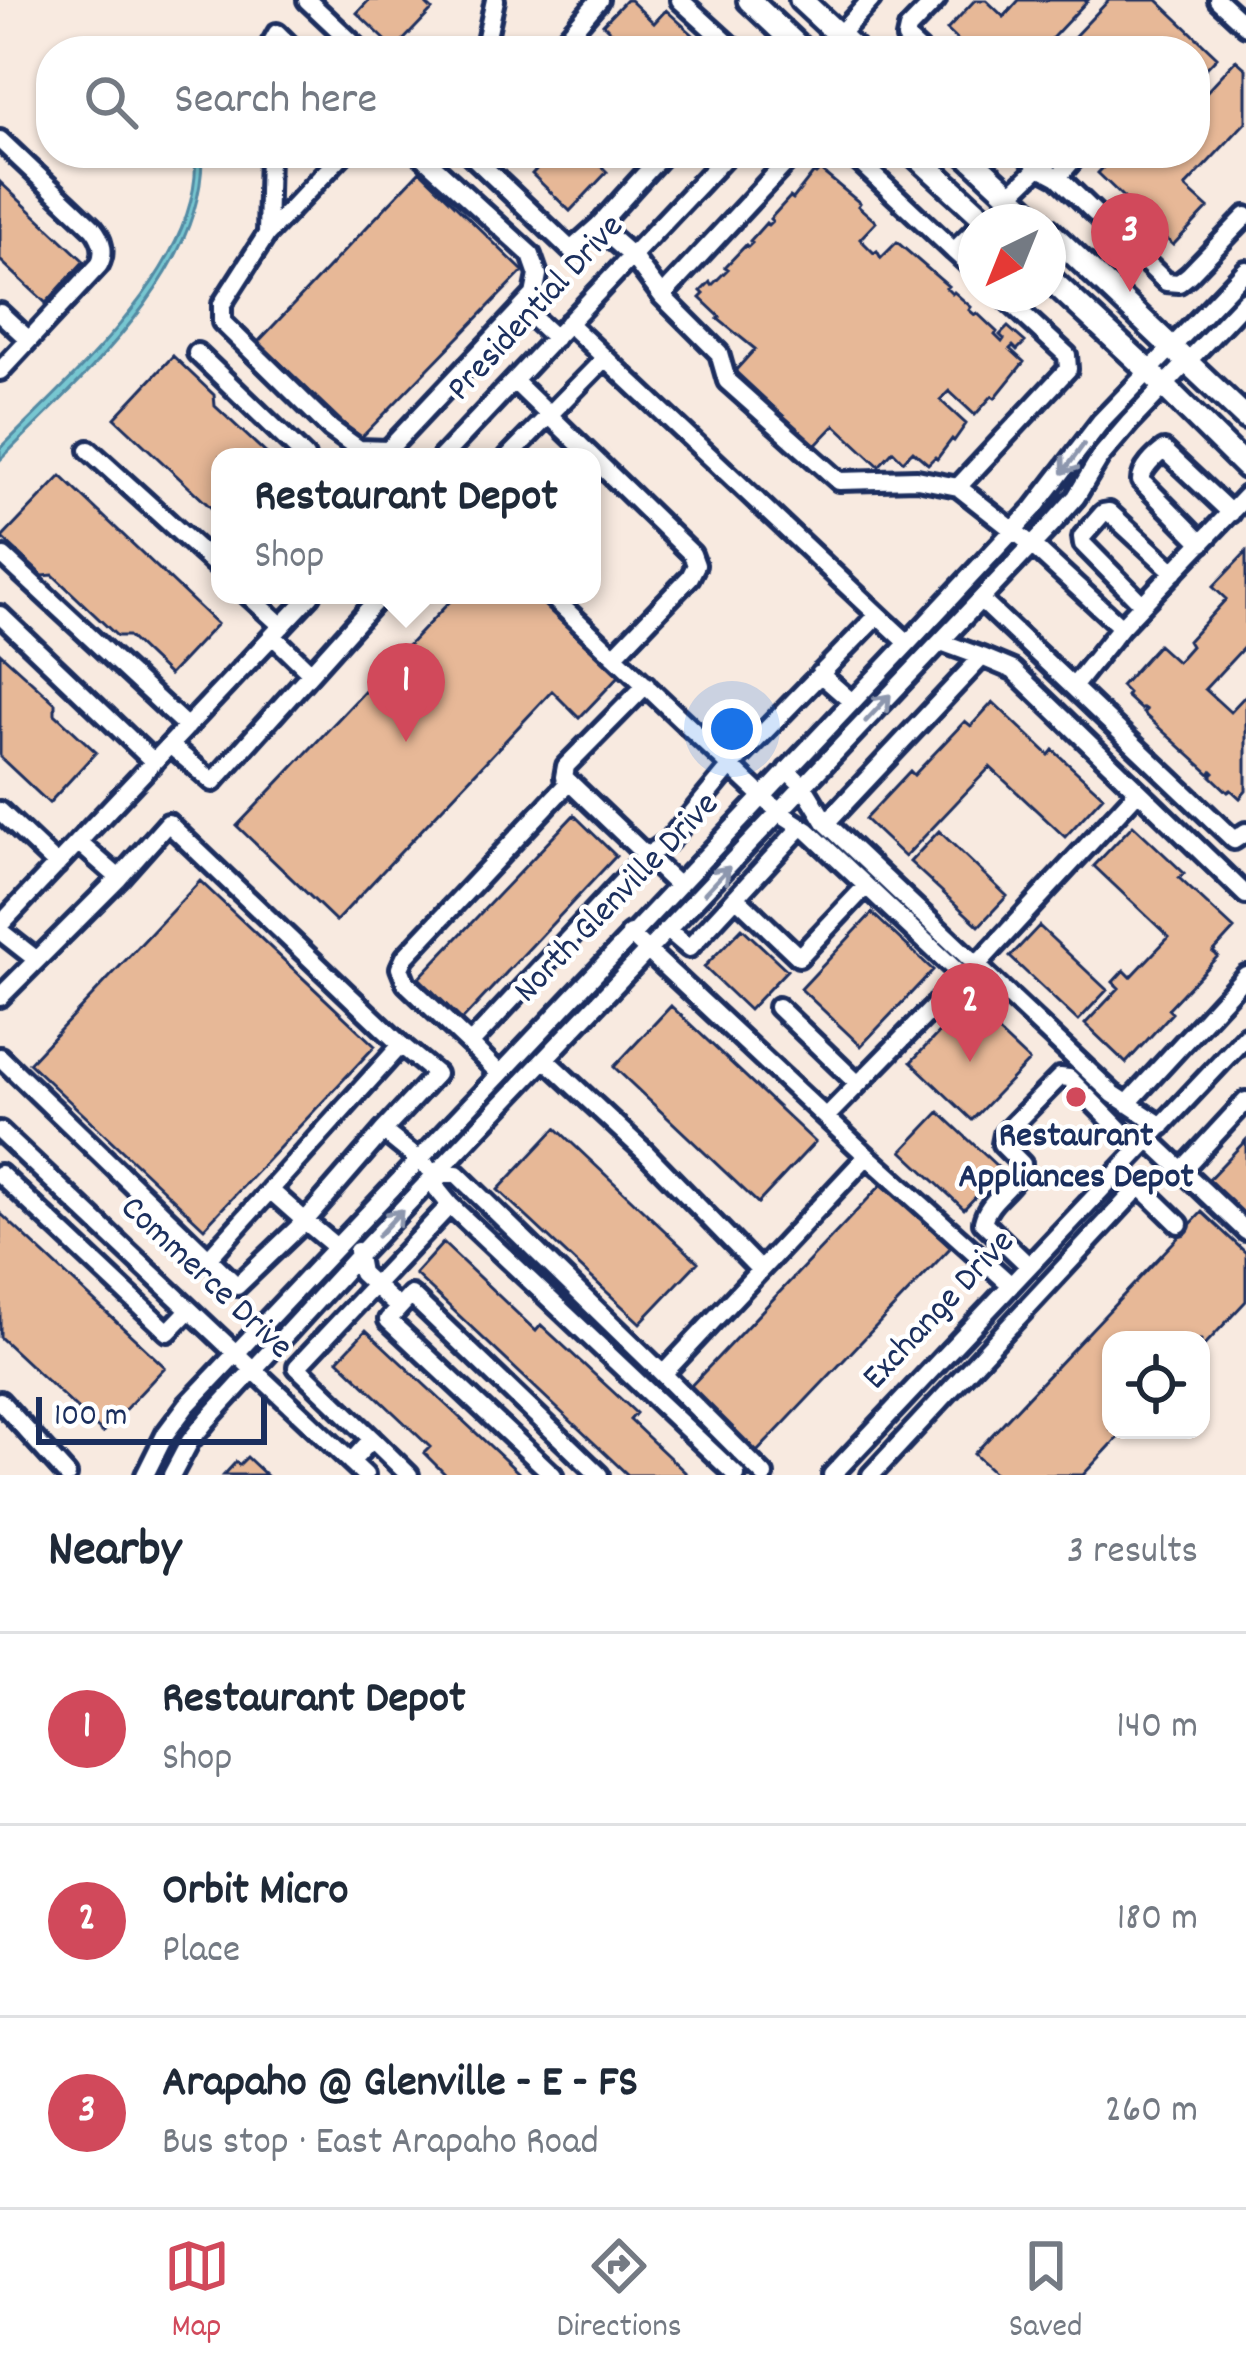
<!DOCTYPE html>
<html lang="en">
<head>
<meta charset="utf-8">
<style>
  :root { --surface:#fff; --page:#f2f2f3; --text:#1f2937; --muted:#747a83; --line:#e0e1e3; --accent:#d1495b }
  body { margin:0; font-family:Dekko,sans-serif; background:var(--page); color:var(--text) }
  .controls { position:absolute; right:36px; bottom:36px; display:grid; overflow:hidden; border-radius:24px; box-shadow:0 3px 9px #0004 }
  .controls button { width:108px; height:108px; display:grid; place-items:center; padding:0; border:0; border-bottom:3px solid var(--line); background:var(--surface); color:var(--text); font:60px sans-serif }
  .compass { position:absolute; left:958px; top:204px; width:108px; height:108px; border-radius:50%; background:var(--surface); box-shadow:0 3px 9px #0004; rotate:223deg }
  .scale { position:absolute; left:36px; bottom:30px; width:231px; box-sizing:border-box; padding-left:12px; border:6px solid #1b2f5e; border-top:0; font-size:33px; line-height:42px; white-space:nowrap; color:#1b2f5e; -webkit-text-stroke:9px #fff; paint-order:stroke }
  .you { position:absolute; left:732px; top:729px; width:42px; height:42px; margin:-30px; border:9px solid #fff; border-radius:50%; background:#1a73e8; box-shadow:0 0 0 18px #1a73e833 }
  .badge { display:grid; place-items:center; width:78px; height:78px; border-radius:50%; background:var(--accent); color:#fff; font-size:39px; font-weight:700 }
  .pin { position:absolute; translate:-50% -99px; filter:drop-shadow(0 3px 6px #0008) }
  .pin::after { content:''; position:absolute; top:63px; width:42px; height:36px; background:inherit; clip-path:polygon(0 0,100% 0,50% 100%) }
  .popup { position:absolute; left:211px; top:448px; width:390px; height:156px; box-sizing:border-box; display:grid; place-content:center; border-radius:24px; background:var(--surface); filter:drop-shadow(0 3px 9px #0005); font-size:39px; white-space:nowrap; color:var(--muted) }
  .popup b { font-size:45px; color:var(--text) }
  .popup::after { content:''; position:absolute; left:50%; top:100%; margin-left:-24px; border:24px solid transparent; border-top-color:var(--surface) }
  .list { margin:0; padding:0; list-style:none }
  h2 { display:flex; justify-content:space-between; align-items:center; height:156px; margin:0; padding:0 48px; font-size:51px }
  h2 small { font-size:39px; font-weight:400; color:var(--muted) }
  .list li { display:grid; grid-template-columns:78px 1fr auto; gap:36px; align-items:center; box-sizing:border-box; height:192px; padding:0 48px; border-top:3px solid var(--line) }
  .list b { display:block; font-size:45px; white-space:nowrap }
  .list p { margin:0; font-size:39px; white-space:nowrap; color:var(--muted) }
  .list em { font-size:39px; font-style:normal; color:var(--muted) }
  .icon { flex:none; width:66px; height:66px; fill:none; stroke:currentColor; stroke-width:2; stroke-linecap:round; stroke-linejoin:round }
  .map { position:relative; flex:none; width:1246px; height:1475px; overflow:hidden }
  .search { position:absolute; background:var(--surface); box-shadow:0 3px 9px #0004; left:36px; right:36px; top:36px; height:132px; display:flex; align-items:center; gap:30px; box-sizing:border-box; padding:0 42px; border-radius:48px; color:var(--muted); font-size:45px }
  .sheet { height:732px; background:var(--surface) }
  nav { display:flex; justify-content:space-around; align-items:center; box-sizing:border-box; height:168px; border-top:3px solid var(--line); background:var(--surface); font-size:33px; color:var(--muted) }
  nav a { display:grid; justify-items:center; gap:6px }
  nav .on { color:var(--accent) }
  .map>svg:first-child { display:block }
  .water { fill:#77c7d1; stroke:#528aa3; stroke-width:3 }
  .building { fill:#e7b897; stroke:#1b2f5e; stroke-width:3 }
  .lines { fill:none; stroke-linecap:round; stroke-linejoin:round }
  .minor-casing { stroke:#1b2f5e; stroke-width:26 }
  .major-casing { stroke:#1b2f5e; stroke-width:30 }
  .minor { stroke:#fff; stroke-width:16 }
  .major { stroke:#fff; stroke-width:21 }
  .oneway { stroke:#8d97ae }
  .poi-dot { fill:#d1495b; stroke:#fff; stroke-width:4.5 }
  .labels { text-anchor:middle; dominant-baseline:central; stroke-width:9; stroke-linejoin:round; paint-order:stroke }
  .street-label { font-size:36px; fill:#1b2f5e; stroke:#fff }
  .poi-label { font-size:36px; font-weight:bold; fill:#1b2f5e; stroke:#fff }
</style>
</head>
<body>
<div class="map">
<svg width="1246" height="1475" viewBox="0 0 1246 1475">
  <rect width="100%" height="100%" fill="#f8eae0"/>
  <filter id="ink" filterUnits="userSpaceOnUse"><feTurbulence type="fractalNoise" baseFrequency=".00833" numOctaves="2"/><feDisplacementMap in="SourceGraphic" scale="24" xChannelSelector="R" yChannelSelector="G"/><feConvolveMatrix kernelMatrix="1 2 1 2 8 2 1 2 1" color-interpolation-filters="sRGB"/></filter>
  <g filter="url(#ink)">
    <!-- water -->
    <path class="water" d="M195 153H202V158C202 276 77 382 0 460V449C70 378 205 262 195 153Z"/>
    <!-- building -->
    <path class="building" d="M369 0H432L427 5 432 10 395 49 357 13Z
      M626 0H630L654 23 666 10 701 42 692 51H588L598 40 606 48 616 37 603 24Z
      M975 0H986L1004 17 1019 0H1088L1040 51H969L947 30Z
      M1109 0H1157L1217 57 1195 80V51H1086L1073 38Z
      M1236 60 1246 69V122L1185 187 1208 208 1173 245 1098 173 1117 153H1195V104Z
      M535 153H615L602 167 607 172 570 211 532 174 544 161Z
      M820 170 860 203 858 206 876 222 860 239 874 253 877 251 881 258 897 242 948 286 946 288 952 294 954 292 971 307 969 310 975 315 977 313 997 332 995 335 1002 342 1004 339 1000 335 1008 327 1025 342 1017 350 1013 346 1010 349 1024 362 995 398 992 396 975 415 949 391 940 400 966 424 954 441 952 439 937 459 935 457 928 464 913 451 903 461 893 451 879 466 835 425 815 446 735 371 755 349 718 319 720 317 700 298 704 294 701 291 710 282 712 285 728 269 725 267 746 245 748 247 752 243 750 241 766 223 768 225 772 221 770 219 790 197 793 199 814 172 816 174Z
      M420 171 523 271 360 439 258 342Z
      M0 182 84 261 46 303 0 260Z
      M173 356 214 395 215 406 270 457H220V516L115 418Z
      M61 476 217 624 169 675 128 636H117L53 575 43 576 2 538Z
      M1246 552V645L1205 689 1230 712 1246 695V791L1240 798 1231 790 1228 792 1211 776 1214 773 1212 771 1210 774 1143 713 1146 710 1143 708 1141 710 1126 696 1128 693 1121 686 1158 645 1177 662 1191 646 1188 641 1226 599 1213 587Z
      M456 595H536L621 674 579 718 552 691 336 921 237 826Z
      M0 653 55 703V714L96 752 49 803 0 757Z
      M993 702 1049 755 1053 750 1103 796 1065 837 990 767 905 857 865 819 910 771 914 775 965 721 971 726Z
      M574 815 616 856 462 1020 419 978Z
      M1133 825 1184 873 1179 878 1234 929 1213 952 1218 956 1168 1009 1172 1013 1126 1063 1085 1024 1119 988 1113 982 1124 970 1131 977 1169 937 1094 866Z
      M939 831 1007 896 979 926 910 862Z
      M200 881 375 1046 204 1228 29 1063Z
      M872 913 933 970 861 1046 801 989Z
      M1039 926 1107 990 1078 1021 1010 957Z
      M742 928 787 970 749 1010 704 967Z
      M967 1003 1029 1061 972 1120 911 1062Z
      M671 1006 815 1142 758 1203 614 1067Z
      M939 1112 1001 1170 964 1209 902 1151Z
      M556 1128 698 1262 640 1323 498 1190Z
      M1246 1140V1217L1207 1181Z
      M883 1183 951 1247 755 1454 687 1390Z
      M1202 1212 1246 1253V1301L1201 1349V1340H1111V1430H1125L1083 1475H997L974 1454Z
      M0 1213 165 1367 103 1433 0 1337Z
      M443 1243 536 1331 541 1325 636 1413 630 1420 688 1475H628L415 1274Z
      M366 1330 521 1475H446L424 1453 430 1447 338 1360Z
      M247 1457 266 1475H224L236 1462 239 1465Z"/>
    <g class="lines">
      <!-- minor casing -->
      <g class="minor-casing">
        <path id="minor" d="M307 0 361 51
          M680 0 736 51
          M1218 0 1246 26
          M267 51 277 33 295 51
          M484 51 495 0
          M555 51 599 0
          M824 51 871 0
          M920 51 906 38 908 29 936 0
          M0 140 93 228C102 239 106 252 99 265L0 371
          M269 153 267 234 222 304V322L331 429 359 449 388 450 395 457
          M419 153 531 255 538 275 530 315 555 338
          M469 153 571 250 598 226
          M664 153 598 226 632 256 662 296 719 353 727 381 839 481 917 479 958 487 1032 545 1121 627
          M850 153 954 251
          M1025 153 1039 167
          M1058 177 1079 153
          M1010 195 1039 167 1058 177 1166 282 1179 283 1189 275 1246 216
          M976 229 954 251 976 271
          M267 234 344 153
          M662 296 795 153
          M0 313 29 340
          M568 323 878 615
          M197 353 305 457
          M514 381 692 554 696 565 690 577 614 656
          M89 450 220 569
          M388 450 532 297
          M442 457 729 153
          M508 457 605 358
          M958 487 1068 369 1067 355 1001 294
          M1246 496 1121 627 1073 687 1234 840 1246 832
          M1202 543 1141 481C1141 470 1155 456 1164 450L1231 513
          M0 558 4 557 187 727
          M248 595 282 626
          M550 595 780 813 808 831 963 977 826 1117
          M981 600 1073 687
          M1142 604 1083 544 1082 537 1103 513 1109 512 1174 572
          M0 615 154 762
          M273 636 311 673
          M982 657 1013 670 1246 895
          M820 674 852 702
          M646 685 566 766 564 777 677 885
          M170 745 213 782 381 595
          M787 770 804 787 826 823 1113 1094 1162 1126
          M0 811 57 865
          M826 823 982 657 941 642
          M78 842 119 878 168 823 401 1045 436 1074 383 1131 436 1174 437 1189 450 1205 736 1475
          M736 897 799 957 866 886
          M0 925 311 595
          M0 931 37 960 0 997
          M669 931 689 948 801 827
          M630 934 867 1156
          M37 960 119 878
          M976 966 1138 791
          M778 1007 858 1084
          M470 1044 406 983 400 968 405 957 569 782
          M0 1057 237 1286 305 1221 270 1190
          M546 1060 645 1152 760 1270
          M499 1073 470 1044 645 857 669 841 731 766 878 615 908 643
          M1127 1104 1246 975
          M0 1131 365 1475
          M1149 1139 1246 1231
          M1182 1170 1246 1101
          M0 1174 168 1332 189 1310
          M436 1174H457L663 1374
          M335 1246 305 1221 383 1131
          M357 1251 361 1273 399 1308 411 1295 599 1475
          M208 1259 401 1045
          M1029 1266 983 1222C988 1198 1016 1188 1022 1164L1002 1144 1004 1134 1060 1077 1069 1078 1139 1149
          M399 1308 388 1320 553 1475
          M0 1401 67 1475
          M372 1439 409 1475
          M351 1462 372 1439 297 1367 450 1205
          M145 1475 166 1433 187 1405 908 643 1034 508 1101 421 1246 270
          M172 1475 190 1441 208 1419 357 1257 1052 524 1076 497 1100 457 1130 422 1246 300
          M764 1475 663 1374 867 1156 1011 1285
          M832 1475 1246 1036
          M871 1475 1140 1186 1179 1224"/>
      </g>
      <!-- major casing -->
      <g class="major-casing">
        <path id="major" d="M749 0 803 51
          M801 0 856 51
          M913 153 988 222
          M965 153 1039 222
          M1048 230 1246 418
          M1048 277 1149 371 1246 467"/>
      </g>
      <!-- minor -->
      <use href="#minor" class="minor"/>
      <!-- major -->
      <use href="#major" class="major"/>
    </g>
    <!-- one-way arrows -->
    <defs><path id="oneway-shaft" d="M-6 0H5M1.5-3L5.5 0L1.5 3" fill="none" stroke-width="1.6" stroke-linecap="round" stroke-linejoin="round" transform="scale(3)"/></defs>
    <g class="oneway">
      <use href="#oneway-shaft" transform="translate(1073 459) rotate(126)"/>
      <use href="#oneway-shaft" transform="translate(878 708) rotate(-47)"/>
      <use href="#oneway-shaft" transform="translate(717 880) rotate(-47)"/>
      <use href="#oneway-shaft" transform="translate(390 1223) rotate(-47)"/>
    </g>
  </g>
  <!-- markers -->
  <circle class="poi-dot" cx="1076" cy="1097" r="12"/>
  <g class="labels">
    <!-- street labels -->
    <g class="street-label">
      <text transform="translate(537 309) rotate(-47)">Presidential Drive</text>
      <text transform="translate(618 899) rotate(-46)">North Glenville Drive</text>
      <text transform="translate(205 1279) rotate(43)">Commerce Drive</text>
      <text transform="translate(940 1311) rotate(-47)">Exchange Drive</text>
    </g>
    <!-- poi labels -->
    <g class="poi-label">
      <text x="1076" y="1138">Restaurant<tspan x="1076" dy="41">Appliances Depot</tspan></text>
    </g>
  </g>
</svg>
<div class="controls">
<button><svg class="icon" aria-label="locate" viewBox="0 0 24 24"><circle cx="12" cy="12" r="6"/><path d="M12 2v4M12 18v4M2 12h4M18 12h4"/></svg></button>
</div>
<svg class="compass" viewBox="-18 -18 36 36"><path d="M0-13l5 13h-10z" fill="#e53935"/><path d="M0 13l5-13h-10z" fill="#747a83"/></svg>
<div class="scale">100 m</div>
<div class="you"></div>
<div class="pin badge" style="left:406px;top:742px">1</div>
<div class="popup"><b>Restaurant Depot</b>Shop</div>
<div class="pin badge" style="left:970px;top:1062px">2</div>
<div class="pin badge" style="left:1130px;top:292px">3</div>
<div class="search"><svg class="icon" aria-label="search" viewBox="0 0 24 24"><circle cx="10" cy="10" r="6"/><path d="M15 15l6 6"/></svg>Search here</div>
</div>
<section class="sheet">
<h2>Nearby<small>3 results</small></h2>
<ul class="list">
<li><span class="badge">1</span><div><b>Restaurant Depot</b><p>Shop</p></div><em>140 m</em></li>
<li><span class="badge">2</span><div><b>Orbit Micro</b><p>Place</p></div><em>180 m</em></li>
<li><span class="badge">3</span><div><b>Arapaho @ Glenville - E - FS</b><p>Bus stop · East Arapaho Road</p></div><em>260 m</em></li>
</ul>
</section>
<nav>
<a class="on"><svg class="icon" aria-label="map" viewBox="0 0 24 24"><path d="M3 6l6-2 6 2 6-2v14l-6 2-6-2-6 2zM9 4v14M15 6v14"/></svg>Map</a>
<a><svg class="icon" aria-label="directions" viewBox="0 0 24 24"><path d="M12 3l9 9-9 9-9-9zM9 14v-3h6M13 9l2 2-2 2"/></svg>Directions</a>
<a><svg class="icon" aria-label="saved" viewBox="0 0 24 24"><path d="M7 4h10v16l-5-4-5 4z"/></svg>Saved</a>
</nav>
</body>
</html>
